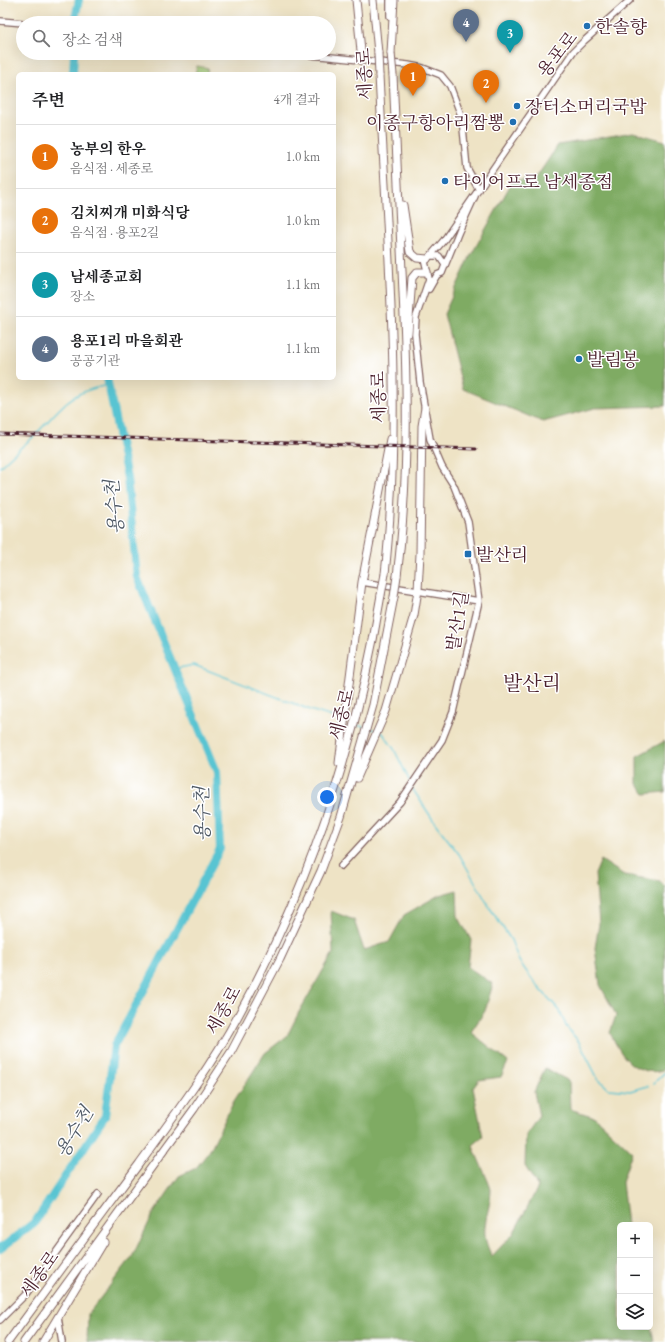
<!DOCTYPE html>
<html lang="ko">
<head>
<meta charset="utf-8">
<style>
  :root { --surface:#fff; --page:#f6f6f6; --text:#202124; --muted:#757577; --line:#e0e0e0; --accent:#0f766e }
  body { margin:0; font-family:"EB Garamond","Noto Serif KR",serif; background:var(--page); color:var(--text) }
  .controls { position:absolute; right:12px; bottom:12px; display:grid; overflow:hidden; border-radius:6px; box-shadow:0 4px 16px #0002 }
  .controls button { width:36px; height:36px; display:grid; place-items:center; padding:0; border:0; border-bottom:1px solid var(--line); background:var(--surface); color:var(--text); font:20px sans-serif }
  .you { position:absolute; left:327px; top:797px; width:14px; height:14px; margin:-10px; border:3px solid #fff; border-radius:50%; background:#1a73e8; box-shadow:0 0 0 6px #1a73e833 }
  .badge { display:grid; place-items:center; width:26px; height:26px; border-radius:50%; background:var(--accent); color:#fff; font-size:13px; font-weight:700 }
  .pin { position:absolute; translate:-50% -33px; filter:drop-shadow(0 1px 2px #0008) }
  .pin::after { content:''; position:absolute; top:21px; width:14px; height:12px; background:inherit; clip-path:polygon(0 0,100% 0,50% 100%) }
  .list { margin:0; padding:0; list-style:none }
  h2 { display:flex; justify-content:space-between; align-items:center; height:52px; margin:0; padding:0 16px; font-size:17px }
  h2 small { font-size:13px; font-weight:400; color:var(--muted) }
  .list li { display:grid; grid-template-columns:26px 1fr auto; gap:12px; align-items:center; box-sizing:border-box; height:64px; padding:0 16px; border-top:1px solid var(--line) }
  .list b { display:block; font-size:15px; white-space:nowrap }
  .list p { margin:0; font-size:13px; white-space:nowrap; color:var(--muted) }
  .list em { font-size:13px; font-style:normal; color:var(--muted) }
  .icon { flex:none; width:22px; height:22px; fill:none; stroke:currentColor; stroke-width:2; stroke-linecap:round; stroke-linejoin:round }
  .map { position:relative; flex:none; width:665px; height:1342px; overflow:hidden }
  .search { position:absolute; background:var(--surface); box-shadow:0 4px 16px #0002; left:16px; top:16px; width:320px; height:44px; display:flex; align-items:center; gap:10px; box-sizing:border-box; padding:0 14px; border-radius:22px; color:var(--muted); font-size:15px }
  .panel { position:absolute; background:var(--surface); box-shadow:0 4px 16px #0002; left:16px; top:72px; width:320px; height:308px; border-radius:6px }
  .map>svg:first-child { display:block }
  .green { fill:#9fc671; stroke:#74724e }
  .forest { fill:#7fab63; stroke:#646547 }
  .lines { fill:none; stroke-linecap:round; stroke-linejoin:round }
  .stream { stroke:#59c4d2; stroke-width:1.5 }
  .river { stroke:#59c4d2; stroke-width:8 }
  .secondary-casing { stroke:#836461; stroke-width:8 }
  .highway-casing { stroke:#836461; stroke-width:9 }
  .secondary { stroke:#fff; stroke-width:5.5 }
  .highway { stroke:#fff; stroke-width:7 }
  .rail-casing { stroke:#4a1f2b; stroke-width:3 }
  .rail { stroke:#fff; stroke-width:1.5; stroke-dasharray:4.5; stroke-linecap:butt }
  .highway-bridge-casing { stroke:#836461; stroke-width:9; stroke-linecap:butt }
  .highway-bridge { stroke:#fff; stroke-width:7 }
  .poi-dot { fill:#1f6fb2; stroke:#fff; stroke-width:1.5 }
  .labels { text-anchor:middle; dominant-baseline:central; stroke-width:3; stroke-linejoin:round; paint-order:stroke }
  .poi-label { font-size:18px; fill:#4a1f2b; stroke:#fff; text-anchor:start }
  .street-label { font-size:18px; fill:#4a1f2b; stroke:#fff }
  .water-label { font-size:19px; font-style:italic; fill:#4f5965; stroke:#fff }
  .quarter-label { font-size:20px; fill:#4a1f2b; stroke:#fff }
</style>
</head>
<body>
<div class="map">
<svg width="665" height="1342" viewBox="0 0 665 1342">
  <rect width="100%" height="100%" fill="#fff"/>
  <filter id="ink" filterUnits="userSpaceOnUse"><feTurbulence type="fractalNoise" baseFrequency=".025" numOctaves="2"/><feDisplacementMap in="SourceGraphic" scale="8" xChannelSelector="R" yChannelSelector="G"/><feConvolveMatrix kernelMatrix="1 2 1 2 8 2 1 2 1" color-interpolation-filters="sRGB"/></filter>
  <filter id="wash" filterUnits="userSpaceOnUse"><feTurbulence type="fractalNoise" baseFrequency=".012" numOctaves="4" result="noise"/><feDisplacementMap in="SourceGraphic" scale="16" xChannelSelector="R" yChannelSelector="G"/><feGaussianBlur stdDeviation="0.9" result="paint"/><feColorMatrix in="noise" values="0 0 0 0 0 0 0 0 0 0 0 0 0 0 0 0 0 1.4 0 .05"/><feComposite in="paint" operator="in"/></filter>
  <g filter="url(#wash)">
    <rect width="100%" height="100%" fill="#eee3c5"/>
    <!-- green -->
    <path class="green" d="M197 66 208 68 207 74H195Z"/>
    <!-- forest -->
    <path class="forest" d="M633 132 665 141V406L595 408 543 422 463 389 444 314 470 257 512 182 536 178 558 145Z
      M665 741V792L645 794 637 784V756Z
      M601 860 624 875 660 881 665 887V1069C654 1075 636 1070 627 1060 620 1053 615 1042 610 1033L616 1015 600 985 595 948 599 924 595 874Z
      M457 890 458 916 471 940 468 967 493 984 485 1011 471 1032 508 1062 501 1077 479 1080 473 1088 483 1137 473 1145C475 1154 491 1185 491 1190 490 1217 477 1229 492 1256L513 1234 538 1187 525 1166 526 1135 539 1116 534 1092 545 1068 569 1081 570 1109 595 1117 632 1152 622 1182 627 1225H620V1327H650V1321L654 1342H87L88 1314 132 1257 153 1214 179 1176 196 1168 210 1150 234 1101 265 1053 287 1036 299 1012 333 953 331 911 354 920 364 950 389 942 404 915 439 895Z"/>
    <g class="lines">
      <!-- stream -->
      <path class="stream" d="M0 467C10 456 21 448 32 438 61 410 65 392 109 385
        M174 669 194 665 313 711 342 720
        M357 725 364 727
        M368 728 376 730
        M380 732H382L394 749 411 784
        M412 788 435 823 459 854 490 908 511 940 519 961 534 982 560 1011 566 1026 579 1042 598 1079 609 1089 630 1091 648 1086
        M654 1083 665 1072"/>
      <!-- river -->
      <path class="river" d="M74 23 79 0
        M73 74 74 53
        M0 1249 35 1222 105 1116 114 1046 220 849 217 772 137 577 127 478 107 378"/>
    </g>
  </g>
  <g filter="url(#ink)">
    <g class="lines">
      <!-- secondary casing -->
      <g class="secondary-casing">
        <path id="secondary" d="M390 0V16
          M0 21 24 23
          M292 53 408 65 423 68 441 75 450 86 462 118 467 168 479 190
          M431 256H439L445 265
          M429 289 437 275 442 273 444 268 459 231 475 196
          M362 582 479 601
          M341 866 400 802 442 740 453 712 479 601 468 522 454 486 442 467 430 439 420 382 415 334 416 317 429 279 425 262 444 240 573 52 584 41 630 0
          M58 1317 62 1342
          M0 1320 26 1294 98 1194"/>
      </g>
      <!-- highway casing -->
      <g class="highway-casing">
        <path id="highway" d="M356 0 362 61
          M373 0 378 53
          M391 53 394 0
          M379 75C387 241 403 408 385 574
          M393 75C396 140 399 206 402 271 407 373 410 475 397 576
          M403 205 410 252 417 258 427 259
          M408 333 412 278 417 272H427
          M339 763 362 582 390 439
          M357 778 386 711 414 615 418 590 420 554 422 426 425 408
          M8 1342C51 1283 95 1223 139 1164 174 1116 210 1068 238 1016 311 883 357 744 381 595
          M24 1342 194 1109 231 1052 280 959 321 871 341 817 373 705 394 597
          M43 1342 103 1242"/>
      </g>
      <!-- secondary -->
      <use href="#secondary" class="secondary"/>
      <!-- highway -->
      <use href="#highway" class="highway"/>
      <!-- rail casing -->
      <g class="rail-casing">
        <path id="rail" d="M0 434 476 449"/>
      </g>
      <!-- rail -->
      <use href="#rail" class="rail"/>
      <!-- highway-bridge casing -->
      <g class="highway-bridge-casing">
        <path id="highway-bridge" d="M378 53 379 75
          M391 53 393 75
          M381 595 385 574
          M394 597 397 576"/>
      </g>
      <!-- highway-bridge -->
      <use href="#highway-bridge" class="highway-bridge"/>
    </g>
  </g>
  <!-- markers -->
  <g class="poi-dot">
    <circle cx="587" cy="26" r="4"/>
    <circle cx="517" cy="106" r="4"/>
    <circle cx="513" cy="122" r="4"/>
    <circle cx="445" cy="181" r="4"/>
    <circle cx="579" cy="359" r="4"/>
    <rect x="464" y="550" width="8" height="8" rx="2"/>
  </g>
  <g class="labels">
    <!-- poi labels -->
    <g class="poi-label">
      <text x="595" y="26">한솔향</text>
      <text x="525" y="106">장터소머리국밥</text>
      <text x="505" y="122" text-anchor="end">이종구항아리짬뽕</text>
      <text x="453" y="181">타이어프로 남세종점</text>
      <text x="587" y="359">발림봉</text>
      <text x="476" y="554">발산리</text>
    </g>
    <!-- street labels -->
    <g class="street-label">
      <text transform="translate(557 54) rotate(-52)">용포로</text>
      <text transform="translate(364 74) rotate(-93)">세종로</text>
      <text transform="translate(378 397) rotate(-91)">세종로</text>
      <text transform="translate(457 621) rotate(-81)">발산1길</text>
      <text transform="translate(341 714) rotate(-76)">세종로</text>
      <text transform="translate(223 1010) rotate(-61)">세종로</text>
      <text transform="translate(39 1274) rotate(-54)">세종로</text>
    </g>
    <!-- water labels -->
    <g class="water-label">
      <text transform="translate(114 507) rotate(-96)">용수천</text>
      <text transform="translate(202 814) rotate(-91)">용수천</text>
      <text transform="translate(74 1132) rotate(-59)">용수천</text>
    </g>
    <!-- quarter labels -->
    <g class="quarter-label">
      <text x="532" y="683">발산리</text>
    </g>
  </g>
</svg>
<div class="controls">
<button>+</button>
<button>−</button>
<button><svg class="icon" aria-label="layers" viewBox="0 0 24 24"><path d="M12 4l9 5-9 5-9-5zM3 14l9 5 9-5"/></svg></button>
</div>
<div class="you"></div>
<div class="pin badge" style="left:413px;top:96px;background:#e8710a">1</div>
<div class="pin badge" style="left:486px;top:103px;background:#e8710a">2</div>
<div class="pin badge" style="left:510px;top:53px;background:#0f9aa8">3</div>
<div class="pin badge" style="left:466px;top:42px;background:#5c6f8a">4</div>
<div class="search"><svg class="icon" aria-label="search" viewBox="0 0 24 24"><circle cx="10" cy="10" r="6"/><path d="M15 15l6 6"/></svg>장소 검색</div>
<section class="panel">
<h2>주변<small>4개 결과</small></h2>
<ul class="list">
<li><span class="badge" style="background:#e8710a">1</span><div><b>농부의 한우</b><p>음식점 · 세종로</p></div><em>1.0 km</em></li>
<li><span class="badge" style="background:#e8710a">2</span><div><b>김치찌개 미화식당</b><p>음식점 · 용포2길</p></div><em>1.0 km</em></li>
<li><span class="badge" style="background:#0f9aa8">3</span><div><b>남세종교회</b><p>장소</p></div><em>1.1 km</em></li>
<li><span class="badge" style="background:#5c6f8a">4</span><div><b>용포1리 마을회관</b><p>공공기관</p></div><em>1.1 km</em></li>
</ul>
</section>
</div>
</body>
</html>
